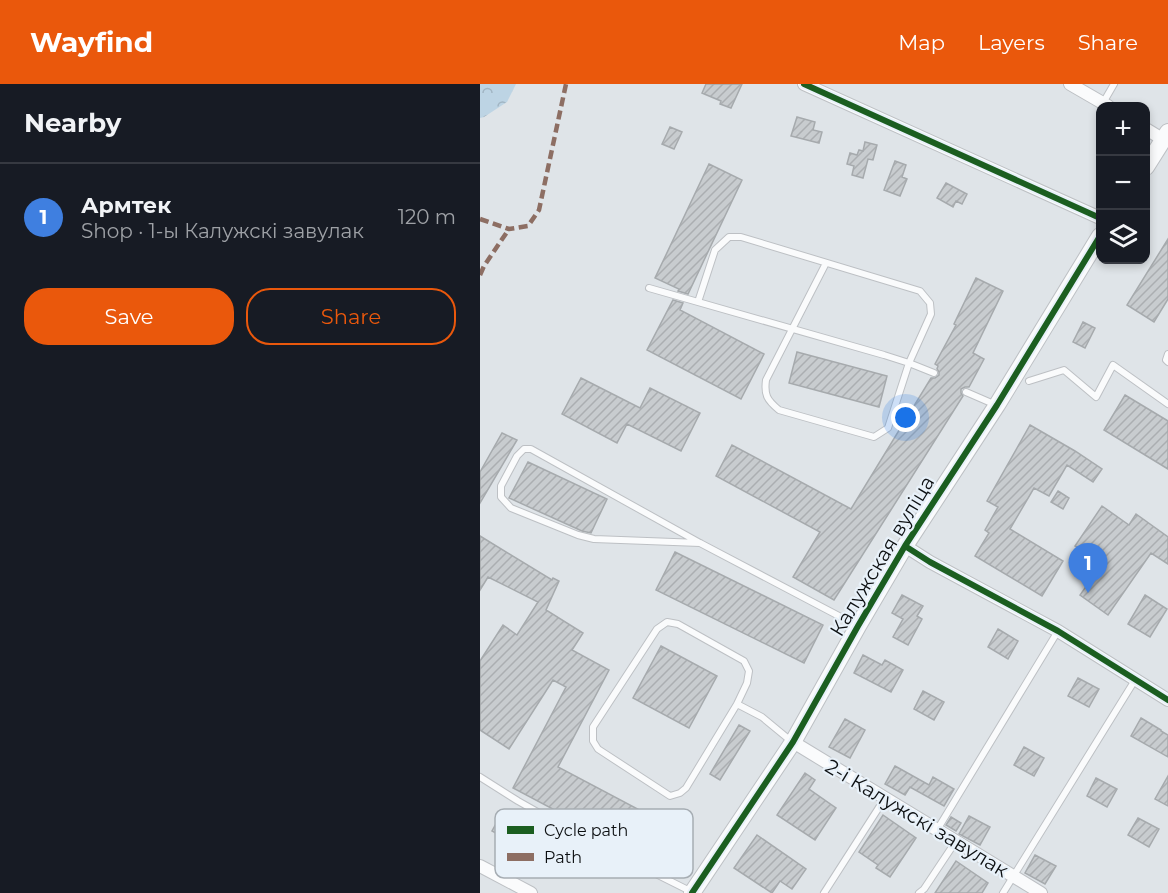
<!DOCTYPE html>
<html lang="en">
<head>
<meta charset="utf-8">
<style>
  :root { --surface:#171b24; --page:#20242c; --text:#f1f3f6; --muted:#9ea1a6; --line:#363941; --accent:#ea580c }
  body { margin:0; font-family:Montserrat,sans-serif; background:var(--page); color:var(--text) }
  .controls { position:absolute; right:18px; top:18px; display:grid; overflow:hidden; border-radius:12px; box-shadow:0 3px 9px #0003 }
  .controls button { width:54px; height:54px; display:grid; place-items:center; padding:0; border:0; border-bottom:2px solid var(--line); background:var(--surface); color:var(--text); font:30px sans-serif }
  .you { position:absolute; left:426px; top:334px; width:21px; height:21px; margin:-15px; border:4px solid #fff; border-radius:50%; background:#1a73e8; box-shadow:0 0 0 9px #1a73e833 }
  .badge { display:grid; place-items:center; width:39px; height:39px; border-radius:50%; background:var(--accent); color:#fff; font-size:20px; font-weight:700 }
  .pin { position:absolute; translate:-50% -50px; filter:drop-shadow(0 2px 3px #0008) }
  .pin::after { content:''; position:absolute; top:32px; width:21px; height:18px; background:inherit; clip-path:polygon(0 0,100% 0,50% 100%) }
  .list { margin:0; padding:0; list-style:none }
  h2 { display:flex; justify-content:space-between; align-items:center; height:78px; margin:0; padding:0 24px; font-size:26px }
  h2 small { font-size:20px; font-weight:400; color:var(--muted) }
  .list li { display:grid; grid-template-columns:39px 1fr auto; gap:18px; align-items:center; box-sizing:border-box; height:108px; padding:0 24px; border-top:2px solid var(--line) }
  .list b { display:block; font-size:22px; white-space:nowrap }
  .list p { margin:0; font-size:20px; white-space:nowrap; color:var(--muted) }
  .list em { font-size:20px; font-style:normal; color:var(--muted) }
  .actions { display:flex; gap:12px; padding:18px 24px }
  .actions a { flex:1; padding:14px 0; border:2px solid var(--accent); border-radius:24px; text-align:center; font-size:21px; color:var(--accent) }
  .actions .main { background:var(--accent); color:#fff }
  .icon { flex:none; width:33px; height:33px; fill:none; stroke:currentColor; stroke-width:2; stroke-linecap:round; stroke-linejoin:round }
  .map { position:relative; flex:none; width:688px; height:809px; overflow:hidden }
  header { display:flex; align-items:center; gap:36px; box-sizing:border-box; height:84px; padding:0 30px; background:var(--accent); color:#fff }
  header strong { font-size:28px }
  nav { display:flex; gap:33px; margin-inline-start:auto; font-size:21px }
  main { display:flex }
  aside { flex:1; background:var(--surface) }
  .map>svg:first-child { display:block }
  .forest { fill:url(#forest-crowns) }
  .building { fill:url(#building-hatch); stroke:#a6aaad; stroke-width:1.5 }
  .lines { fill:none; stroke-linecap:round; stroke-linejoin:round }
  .lane-casing { stroke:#bdc0c4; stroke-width:8 }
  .street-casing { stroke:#bdc0c4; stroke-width:14 }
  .secondary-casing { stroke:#bdc0c4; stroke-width:18 }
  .lane { stroke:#fafbfc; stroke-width:6 }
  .street { stroke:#fafbfc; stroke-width:12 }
  .secondary { stroke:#fafbfc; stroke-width:16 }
  .quiet { stroke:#8d6e63; stroke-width:4.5; stroke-dasharray:9 4.5; stroke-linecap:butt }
  .cycleway-casing { stroke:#e8f1f9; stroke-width:10 }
  .cycleway { stroke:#1b5e20; stroke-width:6 }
  .labels { text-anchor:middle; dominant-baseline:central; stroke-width:4.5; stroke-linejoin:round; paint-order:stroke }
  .street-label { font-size:20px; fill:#0c0f11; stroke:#e8f1f9 }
  .key { fill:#e8f1f9; stroke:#a6adb3; stroke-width:1.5 }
  .key-label { font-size:16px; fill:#0c0f11 }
</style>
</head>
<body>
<header>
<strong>Wayfind</strong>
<nav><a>Map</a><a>Layers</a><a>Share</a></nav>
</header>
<main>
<aside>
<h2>Nearby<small></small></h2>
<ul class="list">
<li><span class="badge" style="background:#3f7fe0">1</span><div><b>Армтек</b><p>Shop · 1-ы Калужскі завулак</p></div><em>120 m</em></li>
</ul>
<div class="actions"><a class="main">Save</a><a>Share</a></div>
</aside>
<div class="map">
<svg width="688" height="809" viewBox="0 0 688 809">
  <defs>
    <pattern id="forest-crowns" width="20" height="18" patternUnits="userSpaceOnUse" patternTransform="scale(1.5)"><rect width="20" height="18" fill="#bdd4e4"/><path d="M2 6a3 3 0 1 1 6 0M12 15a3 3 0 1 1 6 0" fill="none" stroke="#a1b5c3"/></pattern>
    <pattern id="building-hatch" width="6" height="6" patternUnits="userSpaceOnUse" patternTransform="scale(1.5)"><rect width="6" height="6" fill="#c8cccf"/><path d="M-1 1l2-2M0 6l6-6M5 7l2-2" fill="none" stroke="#abaeb1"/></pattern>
  </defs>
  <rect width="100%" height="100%" fill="#dfe4e8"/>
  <!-- forest -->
  <path class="forest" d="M0 0H36L27 18 4 33 0 34Z"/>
  <!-- building -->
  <path class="building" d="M226 0H262L251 24 240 20 241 17 222 9Z
    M317 33 335 38 333 46 342 48 339 59 311 52Z
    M190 43 202 48 194 65 182 60Z
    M385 58 397 61 393 76 388 75 383 94 372 91 374 82 367 80 370 69 377 71 379 66 383 67Z
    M415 77 426 81 422 93 427 95 420 112 404 106Z
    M229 80 262 96 208 210 198 207 199 205 175 194Z
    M466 99 487 110 482 120 476 117 473 123 457 114Z
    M688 155V215L674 238 647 221Z
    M496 194 523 207 493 269 504 275 489 303H485L481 305V309L483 312 354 516 313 493 340 448 236 392 252 361 371 425 451 294H455L459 291V288L457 285 458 282 455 280 476 241 474 240Z
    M193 216 203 219 200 226 284 270 261 315 167 266Z
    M603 238 615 244 605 264 593 258Z
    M317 268 407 292 399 323 309 299Z
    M101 294 160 324 170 304 220 329 201 367 147 340 137 359 82 330Z
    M645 311 688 337V385L624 346Z
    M550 341 595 367 622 385 613 398 587 381 569 412 554 404 530 445 583 477 562 512 495 472 509 449 505 446 518 423 507 417Z
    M22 349 37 356 0 419V388Z
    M48 378 127 415 111 449 102 447 29 414Z
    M578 407 589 414 583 425 571 418Z
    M622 422 649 441 656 430 688 453V480L671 469 628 531 600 511 622 480 595 462Z
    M0 452 72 496 73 494 79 497 66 526 103 549 92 566 129 586 78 683 186 740 167 775 33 704 86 603 73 596 29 665 0 646V577L23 541 37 551 58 518 8 493 0 506Z
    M195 468 343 541 324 579 176 506Z
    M422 511 443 522 437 532 442 535 428 561 413 553 423 535 412 529Z
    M665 511 687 525 670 553 648 540Z
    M518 545 538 557 528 575 508 563Z
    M181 562 237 592 209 644 153 614Z
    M383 571 402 581 405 576 423 586 411 608 374 589Z
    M598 594 619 605 609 623 588 612Z
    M443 607 464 618 454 636 434 625Z
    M661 634 681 646V647L688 651V673L651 652Z
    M365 635 385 646 370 674 349 663Z
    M259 641 270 647 240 696 230 690Z
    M544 663 564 674 554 692 534 681Z
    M415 682 449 701 453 693 474 705 464 722 430 703 425 711 405 700Z
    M325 689 335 696 329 705 356 724 335 756 297 731Z
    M688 692V722L675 715Z
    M616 694 637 705 627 723 607 712Z
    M22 729 83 764 74 781 12 747Z
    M403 731 436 754 410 793 396 784 398 781 379 768Z
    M489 732 510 743 500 761 479 750Z
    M471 733 481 739 476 747 466 741Z
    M658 734 679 745 669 763 648 751Z
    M277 751 326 785 312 805 300 797 292 809 254 784Z
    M555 771 576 782 565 800 545 789Z
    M476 777 508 799 502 809H455Z"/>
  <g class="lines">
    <!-- lane casing -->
    <g class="lane-casing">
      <path id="lane" d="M623 19 634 0
        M169 204 404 271 429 279 454 289
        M218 218 235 166 249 153H261L440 207 450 219 451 230 429 279 408 344 394 353 299 326C287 316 284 311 286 296L346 179
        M688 270 686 276 688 278
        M549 297 584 286 616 313 633 281 688 320
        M486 308 516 321
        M220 459 114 455 98 451 31 424 21 413V402L37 372 44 365H51L220 459 376 541
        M187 538 198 540 264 577 269 587 267 599 257 620 206 704 200 709 190 712 118 665 113 657V643L177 545Z
        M257 620 282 633 311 657
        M0 693 38 717 100 752 210 807
        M457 746 578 547
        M344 809 405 714
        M439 809 444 805 476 757
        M523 809 655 596"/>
    </g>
    <!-- street casing -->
    <g class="street-casing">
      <path id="street" d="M324 0 620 134
        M590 0 628 22
        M666 45 684 56
        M425 462 450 478 578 547 688 616
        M313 658 561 809
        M0 782 51 809"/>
    </g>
    <!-- secondary casing -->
    <g class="secondary-casing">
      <path id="secondary" d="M666 83 688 48
        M212 809 313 658 378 542 425 462 517 321 620 152"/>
    </g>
    <!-- lane -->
    <use href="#lane" class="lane"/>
    <!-- street -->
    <use href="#street" class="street"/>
    <!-- secondary -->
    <use href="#secondary" class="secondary"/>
    <!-- quiet -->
    <path class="quiet" d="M0 135 29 145 48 142 59 126 86 0
      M0 191 4 182 29 145"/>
    <!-- cycleway casing -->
    <g class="cycleway-casing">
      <path id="cycleway" d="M324 0 620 134
        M425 462 450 478 578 547 688 616
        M212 809 313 658 378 542 425 462 517 321 620 152"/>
    </g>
    <!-- cycleway -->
    <use href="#cycleway" class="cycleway"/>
  </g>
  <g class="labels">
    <!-- street labels -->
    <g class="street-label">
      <text transform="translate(402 472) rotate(-59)">Калужская вуліца</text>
      <text transform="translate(437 734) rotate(31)">2-і Калужскі завулак</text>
    </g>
  </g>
  <!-- legend -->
  <rect x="15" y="725" width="198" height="69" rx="9" class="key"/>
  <rect x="27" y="742" width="27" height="8" fill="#1b5e20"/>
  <rect x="27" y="769" width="27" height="8" fill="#8d6e63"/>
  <g class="key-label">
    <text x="64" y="752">Cycle path</text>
    <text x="64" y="779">Path</text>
  </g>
</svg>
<div class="controls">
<button>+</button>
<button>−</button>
<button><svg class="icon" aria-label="layers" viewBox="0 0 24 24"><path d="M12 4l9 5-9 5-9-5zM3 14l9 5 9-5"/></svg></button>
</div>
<div class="you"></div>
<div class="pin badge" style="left:608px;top:509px;background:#3f7fe0">1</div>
</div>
</main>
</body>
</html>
